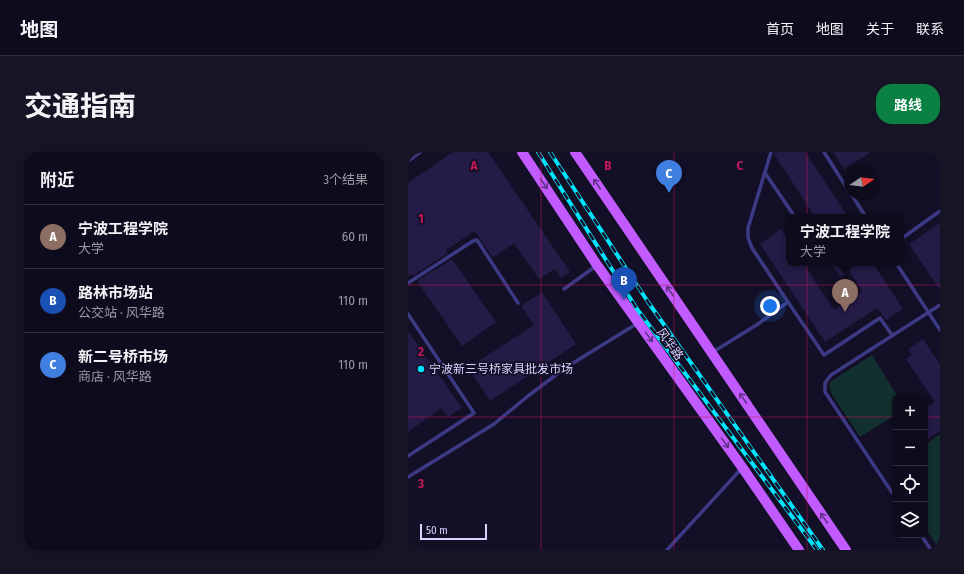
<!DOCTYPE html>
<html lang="zh">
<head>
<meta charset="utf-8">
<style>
  :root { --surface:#0e0b1c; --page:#171425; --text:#f1f3f6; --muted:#9b9ba3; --line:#2e2b3b; --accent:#0b8043 }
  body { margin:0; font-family:"Fira Sans Condensed","Noto Sans SC",sans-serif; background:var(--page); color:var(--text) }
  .controls { position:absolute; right:12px; bottom:12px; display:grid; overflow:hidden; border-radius:8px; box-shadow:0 2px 6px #0003 }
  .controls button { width:36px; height:36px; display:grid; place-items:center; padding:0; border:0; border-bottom:1px solid var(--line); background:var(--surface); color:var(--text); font:20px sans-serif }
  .compass { position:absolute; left:436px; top:12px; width:36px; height:36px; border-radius:50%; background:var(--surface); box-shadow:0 2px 6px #0003; rotate:77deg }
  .scale { position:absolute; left:12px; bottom:10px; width:67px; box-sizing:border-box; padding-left:4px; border:2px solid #d9d4ff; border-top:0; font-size:11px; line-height:14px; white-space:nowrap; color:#d9d4ff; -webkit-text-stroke:3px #130f26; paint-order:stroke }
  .you { position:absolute; left:362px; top:154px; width:14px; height:14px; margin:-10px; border:3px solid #fff; border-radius:50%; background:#1a73e8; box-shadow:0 0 0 6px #1a73e833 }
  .badge { display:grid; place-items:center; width:26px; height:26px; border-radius:50%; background:var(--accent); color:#fff; font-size:13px; font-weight:700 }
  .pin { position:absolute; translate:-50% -33px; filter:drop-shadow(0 1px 2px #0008) }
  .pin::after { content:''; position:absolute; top:21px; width:14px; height:12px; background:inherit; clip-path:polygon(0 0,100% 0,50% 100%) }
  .popup { position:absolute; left:378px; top:62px; width:118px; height:52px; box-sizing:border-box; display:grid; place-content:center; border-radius:8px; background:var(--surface); filter:drop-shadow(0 1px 3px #0005); font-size:13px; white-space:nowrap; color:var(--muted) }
  .popup b { font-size:15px; color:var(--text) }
  .popup::after { content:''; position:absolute; left:50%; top:100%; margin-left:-8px; border:8px solid transparent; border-top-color:var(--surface) }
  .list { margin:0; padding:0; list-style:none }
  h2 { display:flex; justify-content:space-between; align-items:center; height:52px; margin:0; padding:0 16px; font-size:17px }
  h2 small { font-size:13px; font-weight:400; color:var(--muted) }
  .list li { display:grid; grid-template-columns:26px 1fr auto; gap:12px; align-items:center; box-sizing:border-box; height:64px; padding:0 16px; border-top:1px solid var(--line) }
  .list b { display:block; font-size:15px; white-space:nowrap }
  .list p { margin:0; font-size:13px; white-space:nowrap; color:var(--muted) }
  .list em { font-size:13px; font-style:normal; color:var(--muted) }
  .icon { flex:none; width:22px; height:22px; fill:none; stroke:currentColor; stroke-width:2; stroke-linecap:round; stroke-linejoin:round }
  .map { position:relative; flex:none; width:532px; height:398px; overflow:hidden; border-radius:16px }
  header { display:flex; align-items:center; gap:24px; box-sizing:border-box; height:56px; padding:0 20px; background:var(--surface); border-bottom:1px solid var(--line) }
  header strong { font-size:19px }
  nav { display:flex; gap:22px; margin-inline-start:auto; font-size:14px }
  .intro { display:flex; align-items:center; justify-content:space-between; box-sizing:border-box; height:96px; padding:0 24px }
  h1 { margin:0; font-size:28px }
  .button { padding:10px 18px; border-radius:16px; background:var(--accent); color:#fff; font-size:14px; font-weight:700 }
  main { display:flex; gap:24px; padding:0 24px }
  aside { flex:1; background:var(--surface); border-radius:16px; box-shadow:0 2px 6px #0003 }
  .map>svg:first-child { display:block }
  .green { fill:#12302f }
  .building { fill:#241b47 }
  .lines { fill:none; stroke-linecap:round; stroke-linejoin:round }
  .lane { stroke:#3d3a85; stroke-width:3.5 }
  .primary { stroke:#c25bff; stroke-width:10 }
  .rail-casing { stroke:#00e5ff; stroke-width:4 }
  .rail { stroke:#130f26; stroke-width:2.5; stroke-dasharray:8; stroke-linecap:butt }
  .oneway { stroke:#623188 }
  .grid { fill:none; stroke:#c2185b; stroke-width:1; stroke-opacity:0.55 }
  .poi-dot { fill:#00e5ff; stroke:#130f26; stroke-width:1.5 }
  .labels { text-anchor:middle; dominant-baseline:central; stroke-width:3.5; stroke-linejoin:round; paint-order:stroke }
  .street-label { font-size:12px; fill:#d9d4ff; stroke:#130f26 }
  .poi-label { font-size:12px; fill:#d9d4ff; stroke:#130f26; text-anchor:start }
  .grid-label { font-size:13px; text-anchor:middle; font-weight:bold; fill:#c2185b; stroke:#130f26; stroke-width:3.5; stroke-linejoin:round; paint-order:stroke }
</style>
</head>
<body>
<header>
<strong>地图</strong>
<nav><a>首页</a><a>地图</a><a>关于</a><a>联系</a></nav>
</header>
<div class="intro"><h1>交通指南</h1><a class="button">路线</a></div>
<main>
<aside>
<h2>附近<small>3个结果</small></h2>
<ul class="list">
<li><span class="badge" style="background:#8d6e63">A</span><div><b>宁波工程学院</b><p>大学</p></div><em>60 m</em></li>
<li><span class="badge" style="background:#1a4fb4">B</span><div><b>路林市场站</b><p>公交站 · 风华路</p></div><em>110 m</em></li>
<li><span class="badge" style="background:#3f7fe0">C</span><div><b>新二号桥市场</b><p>商店 · 风华路</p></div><em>110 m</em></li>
</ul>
</aside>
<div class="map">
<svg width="532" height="398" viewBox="0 0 532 398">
  <rect width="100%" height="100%" fill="#130f26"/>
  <!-- green -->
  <path class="green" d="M464 203 490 245H487V263L452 285 425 244 421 235 422 230Z
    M532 282V398L517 376V293Z"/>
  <!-- building -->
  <path class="building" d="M45 0H80L162 120 153 126 147 117 131 127 106 91 85 106 67 79 38 98 40 101 5 124 4 122 0 124V31Z
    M369 0H397L440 65H407L366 2Z
    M425 0H463L436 17Z
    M532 71V138L501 92Z
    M373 77 381 89V111H395L426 158 454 139 441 119 432 125 423 111H465L495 157 478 168 469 156 417 190 352 92Z
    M44 107 88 170 54 194 9 129Z
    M134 140 168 192 82 249 60 216 126 173 113 154Z
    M0 179 54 256 40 265 33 256 0 280Z
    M515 187 532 212V279L517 289V256L527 250 498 207 504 203 500 197Z"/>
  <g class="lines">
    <!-- lane -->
    <path class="lane" d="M363 0 340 76V86L344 96 380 150
      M416 0 442 41
      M0 9 12 0
      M357 21 387 65
      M443 42 458 65
      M493 87 532 59
      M488 111 532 178
      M0 131 65 89 69 88 110 151
      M156 137 188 114
      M0 162 66 261 0 304
      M305 200 350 172 380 150 416 203 472 166 484 183
      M0 325 86 272 120 244 157 216 230 171
      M487 345 417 240V231L423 223 532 153
      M513 383 523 398
      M259 398 334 316"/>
    <!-- primary -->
    <path class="primary" d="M114 0 189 113 334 315 391 398
      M167 0 438 398"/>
    <!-- rail casing -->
    <g class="rail-casing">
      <path id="rail" d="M130 0 229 157 409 398
        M142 0 240 150 415 398"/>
    </g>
    <!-- rail -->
    <use href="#rail" class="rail"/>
  </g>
  <!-- one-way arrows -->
  <defs><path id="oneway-shaft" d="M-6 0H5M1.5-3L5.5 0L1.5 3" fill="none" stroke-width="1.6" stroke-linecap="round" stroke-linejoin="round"/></defs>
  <g class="oneway">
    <use href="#oneway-shaft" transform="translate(136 32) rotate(56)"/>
    <use href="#oneway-shaft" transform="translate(189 32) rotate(-124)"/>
    <use href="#oneway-shaft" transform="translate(262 139) rotate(-124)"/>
    <use href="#oneway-shaft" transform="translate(241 185) rotate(54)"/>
    <use href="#oneway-shaft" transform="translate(335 246) rotate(-124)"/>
    <use href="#oneway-shaft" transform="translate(317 291) rotate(54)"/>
    <use href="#oneway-shaft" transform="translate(416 366) rotate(-124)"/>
  </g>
  <!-- grid -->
  <path class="grid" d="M133 0V398M266 0V398M399 0V398M0 133H532M0 265H487M517 265H532"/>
  <!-- markers -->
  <circle class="poi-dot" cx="13" cy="217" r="4"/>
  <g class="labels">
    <!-- street labels -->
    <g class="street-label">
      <text transform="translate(262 192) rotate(54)">风华路</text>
    </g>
    <!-- poi labels -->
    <g class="poi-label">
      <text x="21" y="217">宁波新三号桥家具批发市场</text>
    </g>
  </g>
  <g class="grid-label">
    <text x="66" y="18">A</text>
    <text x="200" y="18">B</text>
    <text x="332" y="18">C</text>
    <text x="13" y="71">1</text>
    <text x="13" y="204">2</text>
    <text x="13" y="336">3</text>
  </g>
</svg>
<div class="controls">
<button>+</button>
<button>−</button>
<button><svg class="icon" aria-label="locate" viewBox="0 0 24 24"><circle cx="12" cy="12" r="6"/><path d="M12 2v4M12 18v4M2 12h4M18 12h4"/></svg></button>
<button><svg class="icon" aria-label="layers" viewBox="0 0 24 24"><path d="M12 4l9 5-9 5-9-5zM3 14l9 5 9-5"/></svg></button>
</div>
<svg class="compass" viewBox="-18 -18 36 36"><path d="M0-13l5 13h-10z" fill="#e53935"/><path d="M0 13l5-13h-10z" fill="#9b9ba3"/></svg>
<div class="scale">50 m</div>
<div class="you"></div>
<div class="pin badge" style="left:437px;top:160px;background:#8d6e63">A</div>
<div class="popup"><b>宁波工程学院</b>大学</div>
<div class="pin badge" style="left:216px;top:148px;background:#1a4fb4">B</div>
<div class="pin badge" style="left:261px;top:41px;background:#3f7fe0">C</div>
</div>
</main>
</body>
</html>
